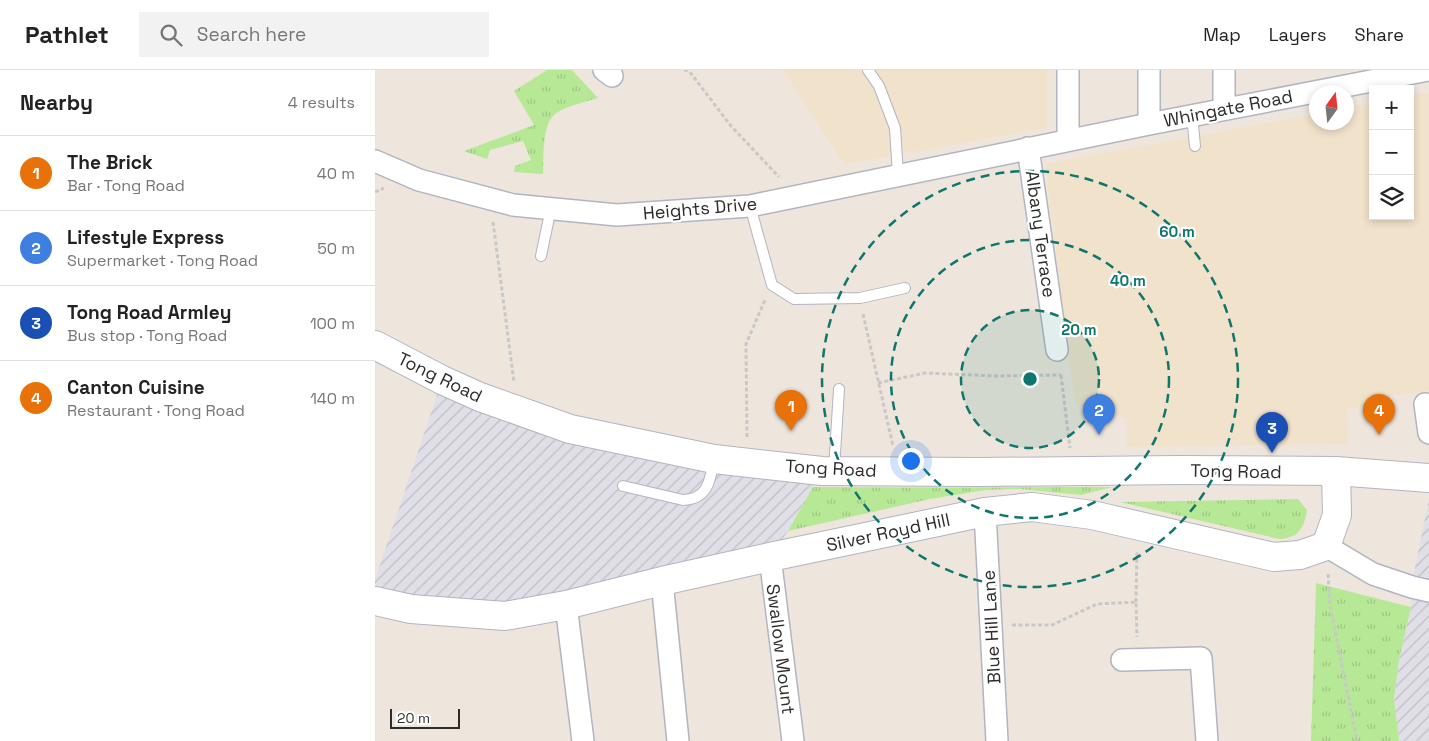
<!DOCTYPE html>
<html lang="en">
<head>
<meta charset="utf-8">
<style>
  :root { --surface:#fff; --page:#f2f2f2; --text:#222; --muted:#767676; --line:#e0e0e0; --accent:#0f766e }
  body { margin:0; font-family:"Space Grotesk",sans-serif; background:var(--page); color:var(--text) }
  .controls { position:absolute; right:15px; top:15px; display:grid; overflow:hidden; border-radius:0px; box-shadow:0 2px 8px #0003 }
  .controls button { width:45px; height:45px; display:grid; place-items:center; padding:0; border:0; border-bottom:1px solid var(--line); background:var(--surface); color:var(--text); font:25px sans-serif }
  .compass { position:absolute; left:934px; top:15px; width:45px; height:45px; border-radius:50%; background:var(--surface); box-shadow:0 2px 8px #0003; rotate:15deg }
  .scale { position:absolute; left:15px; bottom:12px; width:70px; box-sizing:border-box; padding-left:5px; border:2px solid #2c2c2c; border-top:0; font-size:14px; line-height:18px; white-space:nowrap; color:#2c2c2c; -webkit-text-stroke:4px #fff; paint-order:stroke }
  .you { position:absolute; left:535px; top:390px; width:18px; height:18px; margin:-12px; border:4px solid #fff; border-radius:50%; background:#1a73e8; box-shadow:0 0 0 8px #1a73e833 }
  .badge { display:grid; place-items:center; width:32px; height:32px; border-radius:50%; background:var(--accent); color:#fff; font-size:16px; font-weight:700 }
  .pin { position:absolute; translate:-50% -41px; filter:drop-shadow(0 1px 2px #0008) }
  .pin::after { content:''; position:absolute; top:26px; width:18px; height:15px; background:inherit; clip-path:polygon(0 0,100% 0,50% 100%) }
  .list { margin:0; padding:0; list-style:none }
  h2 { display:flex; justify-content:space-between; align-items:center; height:65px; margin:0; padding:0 20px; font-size:21px }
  h2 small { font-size:16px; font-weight:400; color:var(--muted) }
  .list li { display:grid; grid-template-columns:32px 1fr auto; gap:15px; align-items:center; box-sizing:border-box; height:75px; padding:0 20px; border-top:1px solid var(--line) }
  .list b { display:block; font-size:19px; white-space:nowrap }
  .list p { margin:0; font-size:16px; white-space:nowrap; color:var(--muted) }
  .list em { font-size:16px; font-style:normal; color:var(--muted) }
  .icon { flex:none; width:28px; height:28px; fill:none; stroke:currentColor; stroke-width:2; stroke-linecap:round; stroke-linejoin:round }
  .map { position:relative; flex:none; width:1054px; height:671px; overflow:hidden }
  header { display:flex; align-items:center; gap:30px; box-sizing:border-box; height:70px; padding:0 25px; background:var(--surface); border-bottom:1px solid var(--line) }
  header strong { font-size:24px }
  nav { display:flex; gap:28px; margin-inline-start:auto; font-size:18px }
  .search { width:350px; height:45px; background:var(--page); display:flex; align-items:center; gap:12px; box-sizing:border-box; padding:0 18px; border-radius:0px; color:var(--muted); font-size:19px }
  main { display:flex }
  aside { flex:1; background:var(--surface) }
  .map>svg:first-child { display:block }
  .industrial { fill:url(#industrial-furrows) }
  .education { fill:#f1e2cb }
  .grass { fill:url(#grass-tufts) }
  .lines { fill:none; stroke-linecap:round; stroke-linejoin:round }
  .lane-casing { stroke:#b1b5c0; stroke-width:12 }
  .street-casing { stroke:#b1b5c0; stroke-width:24 }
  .secondary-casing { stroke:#b1b5c0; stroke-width:30 }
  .path { stroke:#c8c8c8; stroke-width:3; stroke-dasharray:4 2.5; stroke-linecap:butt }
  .lane { stroke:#fff; stroke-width:10 }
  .street { stroke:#fff; stroke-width:21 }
  .secondary { stroke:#fff; stroke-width:28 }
  .ring { fill:none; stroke:#0f766e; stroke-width:2.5; stroke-dasharray:9 6 }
  .labels { text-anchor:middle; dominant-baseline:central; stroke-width:4.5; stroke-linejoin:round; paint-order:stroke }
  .street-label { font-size:18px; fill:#2c2c2c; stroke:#fff }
  .centre { fill:#0f766e; stroke:#fff; stroke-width:2.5 }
  .ring-label { font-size:15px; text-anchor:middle; font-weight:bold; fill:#0f766e; stroke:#fff; stroke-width:4.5; stroke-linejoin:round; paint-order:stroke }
</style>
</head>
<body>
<header>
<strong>Pathlet</strong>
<div class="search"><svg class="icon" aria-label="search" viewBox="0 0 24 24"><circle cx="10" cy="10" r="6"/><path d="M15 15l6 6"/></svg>Search here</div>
<nav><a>Map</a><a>Layers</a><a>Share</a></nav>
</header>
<main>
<aside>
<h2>Nearby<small>4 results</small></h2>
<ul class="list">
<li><span class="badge" style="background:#e8710a">1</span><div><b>The Brick</b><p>Bar · Tong Road</p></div><em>40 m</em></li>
<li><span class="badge" style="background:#3f7fe0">2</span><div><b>Lifestyle Express</b><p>Supermarket · Tong Road</p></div><em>50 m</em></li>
<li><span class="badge" style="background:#1a4fb4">3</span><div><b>Tong Road Armley</b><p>Bus stop · Tong Road</p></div><em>100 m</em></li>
<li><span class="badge" style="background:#e8710a">4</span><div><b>Canton Cuisine</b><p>Restaurant · Tong Road</p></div><em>140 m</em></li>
</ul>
</aside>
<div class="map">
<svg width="1054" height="671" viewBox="0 0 1054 671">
  <defs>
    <pattern id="industrial-furrows" width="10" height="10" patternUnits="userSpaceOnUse" patternTransform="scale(1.25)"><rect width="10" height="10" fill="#e0dee6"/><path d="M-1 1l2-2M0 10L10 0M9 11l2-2" fill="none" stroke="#c0bfc5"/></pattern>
    <pattern id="grass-tufts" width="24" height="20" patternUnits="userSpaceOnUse" patternTransform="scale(1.25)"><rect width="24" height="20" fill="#b7e896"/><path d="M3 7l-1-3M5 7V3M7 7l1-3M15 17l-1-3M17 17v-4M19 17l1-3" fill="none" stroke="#9ec781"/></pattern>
  </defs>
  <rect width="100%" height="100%" fill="#eee6dd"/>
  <!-- industrial -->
  <path class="industrial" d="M67 310 105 327 447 401 413 461 395 487 191 535 0 531V507H1Z
    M1054 428V671H1024L1019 629 1024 590 1036 537 1039 503Z"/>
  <!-- education -->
  <path class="education" d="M408 0H672V58L469 94Z
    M1054 23V321L1014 326 1011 333 972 339 974 374 752 377V349L700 334 670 94 941 44 942 52H972V38L998 33V146H1035V26Z"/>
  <!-- grass -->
  <path class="grass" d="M172 0H197L223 28C210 32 195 35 183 42 166 51 169 87 168 104L139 102 140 96 156 90 148 71 115 80 112 89 89 81 159 55 139 21Z
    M438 417C538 418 638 417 738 417L706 425 645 419 611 420 555 429 413 461Z
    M923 429 932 440C929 459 923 468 904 469L745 432Z
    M941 513 1036 537 1024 590 1019 629 1024 671H936Z"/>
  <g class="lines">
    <!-- lane casing -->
    <g class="lane-casing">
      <path id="lane" d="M493 0 504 16 520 58 523 105
        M817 45 820 76
        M375 136 397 215 419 229 485 228 530 218
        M166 186 176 138
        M459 400 464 319
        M248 416 308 430C333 429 335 411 339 390"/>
    </g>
    <!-- street casing -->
    <g class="street-casing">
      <path id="street" d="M229 0 237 6
        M693 0V70
        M774 0V54
        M849 0V39
        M653 78 682 280
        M0 91 44 110 138 135 242 145 375 136 774 54 1053 0
        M1050 334 1054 363
        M610 442 622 671
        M951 476 998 504 1037 517 1054 521
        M395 487 418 671
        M287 511 303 671
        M191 535 208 671
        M747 590 826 588 832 671"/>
    </g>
    <!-- secondary casing -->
    <g class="secondary-casing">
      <path id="secondary" d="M0 275 67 310 105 327 195 359 339 389 447 401 604 402 805 400 961 401 1054 408
        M0 531 36 539 130 546 191 535 287 511 395 487 534 458 610 442 657 437 717 445 899 487 925 485 951 476 962 445 961 401"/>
    </g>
    <!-- path -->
    <path class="path" d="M309 0 314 1 356 56 404 107
      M0 122 9 118
      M118 152 139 312
      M488 244 518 376
      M686 305 695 378
      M503 313 550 303 620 306 686 305
      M372 367 371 274 390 230
      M953 504 955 535 982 671
      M761 532 762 480
      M637 555H677L722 534 761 532 762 567"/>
    <!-- lane -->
    <use href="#lane" class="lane"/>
    <!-- street -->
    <use href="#street" class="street"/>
    <!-- secondary -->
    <use href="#secondary" class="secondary"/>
  </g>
  <!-- distance rings -->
  <circle cx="655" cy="309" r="69" fill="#0f766e" fill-opacity=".12"/>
  <g class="ring">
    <circle cx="655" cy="309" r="69"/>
    <circle cx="655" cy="309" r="139"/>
    <circle cx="655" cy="309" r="208"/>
  </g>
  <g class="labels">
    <!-- street labels -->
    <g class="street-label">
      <text transform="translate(853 38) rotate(-11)">Whingate Road</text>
      <text transform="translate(325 138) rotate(-5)">Heights Drive</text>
      <text transform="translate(666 164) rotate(82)">Albany Terrace</text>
      <text transform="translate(65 307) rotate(26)">Tong Road</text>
      <text transform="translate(456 398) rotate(3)">Tong Road</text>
      <text transform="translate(861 401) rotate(1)">Tong Road</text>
      <text transform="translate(513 462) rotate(-12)">Silver Royd Hill</text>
      <text transform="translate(616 557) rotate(-93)">Blue Hill Lane</text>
      <text transform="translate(406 579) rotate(83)">Swallow Mount</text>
    </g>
  </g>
  <circle cx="655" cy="309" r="8" class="centre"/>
  <g class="ring-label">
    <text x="802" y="167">60 m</text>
    <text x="753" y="216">40 m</text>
    <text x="704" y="265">20 m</text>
  </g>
</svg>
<div class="controls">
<button>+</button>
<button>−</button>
<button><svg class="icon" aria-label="layers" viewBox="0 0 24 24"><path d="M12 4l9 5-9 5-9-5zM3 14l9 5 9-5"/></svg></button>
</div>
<svg class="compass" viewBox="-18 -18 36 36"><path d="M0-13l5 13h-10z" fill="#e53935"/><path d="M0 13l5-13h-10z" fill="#767676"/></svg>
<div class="scale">20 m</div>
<div class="you"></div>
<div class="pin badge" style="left:416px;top:361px;background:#e8710a">1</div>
<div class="pin badge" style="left:724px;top:365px;background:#3f7fe0">2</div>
<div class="pin badge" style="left:897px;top:383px;background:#1a4fb4">3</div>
<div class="pin badge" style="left:1004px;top:365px;background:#e8710a">4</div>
</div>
</main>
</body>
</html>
